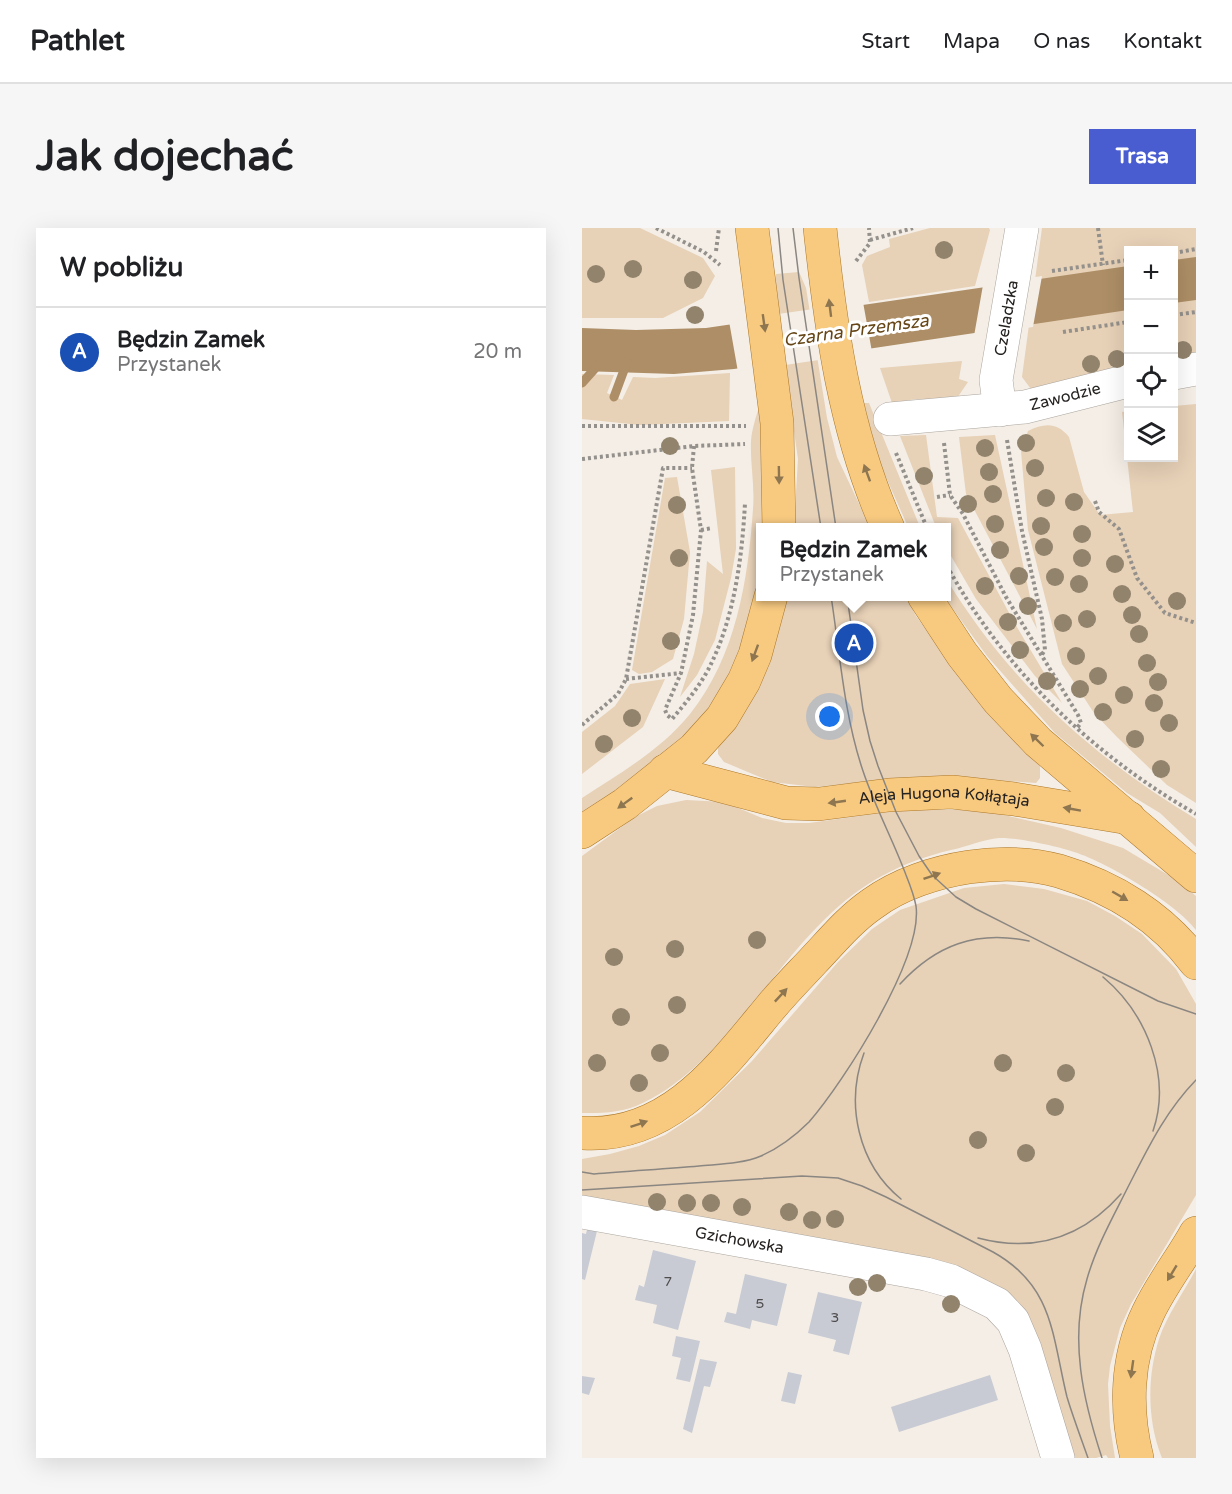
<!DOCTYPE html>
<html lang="pl">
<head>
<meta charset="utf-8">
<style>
  :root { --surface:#fff; --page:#f6f6f6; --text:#202124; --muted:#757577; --line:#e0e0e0; --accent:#495dd1 }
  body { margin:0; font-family:"Varela Round",sans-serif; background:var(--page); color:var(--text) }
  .controls { position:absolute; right:18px; top:18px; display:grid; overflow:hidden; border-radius:0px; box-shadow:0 6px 24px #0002 }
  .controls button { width:54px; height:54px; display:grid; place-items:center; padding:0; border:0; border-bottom:2px solid var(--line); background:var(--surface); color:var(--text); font:30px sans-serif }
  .you { position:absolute; left:248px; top:489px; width:21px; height:21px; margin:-15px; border:4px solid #fff; border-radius:50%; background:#1a73e8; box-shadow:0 0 0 9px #1a73e833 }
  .badge { display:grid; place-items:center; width:39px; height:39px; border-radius:50%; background:var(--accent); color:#fff; font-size:20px; font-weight:700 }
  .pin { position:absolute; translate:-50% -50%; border:3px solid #fff; box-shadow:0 2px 6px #0006 }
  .popup { position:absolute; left:174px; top:295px; width:195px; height:78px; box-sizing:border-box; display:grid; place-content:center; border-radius:0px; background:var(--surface); filter:drop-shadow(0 2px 4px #0005); font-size:20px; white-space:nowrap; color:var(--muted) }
  .popup b { font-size:22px; color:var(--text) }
  .popup::after { content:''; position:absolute; left:50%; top:100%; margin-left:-12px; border:12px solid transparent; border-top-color:var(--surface) }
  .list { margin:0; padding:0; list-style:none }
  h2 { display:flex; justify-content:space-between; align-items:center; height:78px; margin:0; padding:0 24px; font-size:26px }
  h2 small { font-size:20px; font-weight:400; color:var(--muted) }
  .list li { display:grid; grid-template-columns:39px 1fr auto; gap:18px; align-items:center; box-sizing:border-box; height:90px; padding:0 24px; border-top:2px solid var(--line) }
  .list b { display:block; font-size:22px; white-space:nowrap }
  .list p { margin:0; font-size:20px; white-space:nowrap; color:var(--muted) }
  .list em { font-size:20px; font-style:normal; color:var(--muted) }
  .icon { flex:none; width:33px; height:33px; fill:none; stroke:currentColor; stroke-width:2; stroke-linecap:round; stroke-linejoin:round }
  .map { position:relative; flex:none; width:614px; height:1230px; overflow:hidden; border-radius:0px }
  header { display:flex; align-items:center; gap:36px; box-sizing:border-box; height:84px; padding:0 30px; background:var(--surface); border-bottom:2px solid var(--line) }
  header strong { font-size:28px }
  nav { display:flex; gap:33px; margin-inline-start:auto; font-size:21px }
  .intro { display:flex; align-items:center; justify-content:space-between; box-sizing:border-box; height:144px; padding:0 36px }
  h1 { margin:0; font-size:42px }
  .button { padding:15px 27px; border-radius:0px; background:var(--accent); color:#fff; font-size:21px; font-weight:700 }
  main { display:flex; gap:36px; padding:0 36px }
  aside { flex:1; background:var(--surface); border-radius:0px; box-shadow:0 6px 24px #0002 }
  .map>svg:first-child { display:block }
  .green { fill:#e7d1b7 }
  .water { fill:#ad8e66 }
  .pier { fill:#f4eee6 }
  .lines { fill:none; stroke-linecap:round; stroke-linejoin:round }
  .stream { stroke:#ad8e66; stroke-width:9 }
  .building { fill:#c8cbd4 }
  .minor-casing { stroke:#aba59e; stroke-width:34 }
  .major-casing { stroke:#ac7828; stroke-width:34 }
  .path { stroke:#94908b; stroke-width:4; stroke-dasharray:3 3; stroke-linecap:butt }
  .minor { stroke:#fff; stroke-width:33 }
  .major { stroke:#f8ca80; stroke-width:33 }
  .tram { stroke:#8a8681; stroke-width:1.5 }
  .tree { fill:#92836d }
  .oneway { fill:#8e7650 }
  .labels { text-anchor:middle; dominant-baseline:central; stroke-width:6; stroke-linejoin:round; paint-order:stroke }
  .number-label { font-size:14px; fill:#4e4c4d }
  .street-label { font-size:16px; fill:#252220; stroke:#fff }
  .water-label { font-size:18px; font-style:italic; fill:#664616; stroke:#fff }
</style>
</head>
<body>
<header>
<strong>Pathlet</strong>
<nav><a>Start</a><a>Mapa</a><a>O nas</a><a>Kontakt</a></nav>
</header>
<div class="intro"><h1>Jak dojechać</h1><a class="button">Trasa</a></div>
<main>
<aside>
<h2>W pobliżu<small></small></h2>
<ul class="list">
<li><span class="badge" style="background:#1a4fb4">A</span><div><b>Będzin Zamek</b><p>Przystanek</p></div><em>20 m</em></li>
</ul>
</aside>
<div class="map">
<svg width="614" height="1230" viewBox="0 0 614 1230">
  <rect width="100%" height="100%" fill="#f4eee6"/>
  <!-- green -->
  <path class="green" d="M0 0H58L121 30 133 48 121 70 81 90H0Z
    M348 0H407L408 2 393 58 287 74 280 37 285 28 308 19 307 11Z
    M460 0H614V129L592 132V22H546V138L449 161 440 149Z
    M217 44 224 60 245 190 255 229 288 299H212L216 231 192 62 194 46Z
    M380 133 377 151 386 154 373 173 334 171 310 175 298 140Z
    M148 145 147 193 58 197 0 191V146L32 147 25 165 40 172 51 149 73 150Z
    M282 175H287L338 299H326L296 231Z
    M614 176V575L585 557 535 509 512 485 480 436 446 302 439 223 446 203C462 195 475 194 487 209L502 264 518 287 551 284 540 184 546 183V230H592V178Z
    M178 177 183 299 179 300C179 378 157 451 103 509 95 518 84 525 74 532 50 551 26 569 0 585V570C37 546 80 521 108 486 154 428 166 353 171 281 173 258 168 235 169 213 170 201 174 188 178 177Z
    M344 207 355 289 376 290 432 394 480 475 453 448 394 371 365 321V300L354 299 318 208Z
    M413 207 455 401 384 266 377 209Z
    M153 239 154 321 149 350 133 412 115 447 98 469 112 426 121 384 125 333 141 346 129 242Z
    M95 249 108 324 102 391 91 431 70 444 57 446 50 442 83 250Z
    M365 352C428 455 512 530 614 591V619L578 585 545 565 473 505 405 428 368 377 363 369 365 368Z
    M202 369H324L334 388 388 463 458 538V550L454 555 362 548 309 551 233 559 190 554 142 534 136 526V516Z
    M83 451 61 499 0 546V504L33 478 48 456Z
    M104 572 142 574 180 590 204 595H227L321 582H378L413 585 479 600 541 620 593 651 614 668V702C594 675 521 632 489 623 473 618 433 609 417 610 402 611 384 619 369 622 319 634 279 655 243 691 182 750 134 844 54 878 37 885 17 885 0 885V628L53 589 75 578Z
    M422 656 462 661 505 673 533 688 560 706 594 741 614 776V967L549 1076 538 1100 528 1138 526 1156 528 1198 533 1230H526L524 1227 514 1230H485L431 1083 0 975V931L28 926 57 918 83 907 118 884 170 833 256 734 290 701 318 682 382 660Z
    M614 1041V1230H580C565 1193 565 1149 577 1111 585 1087 602 1064 614 1041Z"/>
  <!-- water -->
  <path class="water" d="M614 29V72L592 75V32Z
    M546 38V82L152 141 92 146 0 143V100L54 102 124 100Z"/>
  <!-- pier -->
  <path class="pier" d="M460 48 451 99 392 108 401 57Z
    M281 74 290 124 156 144 147 93Z"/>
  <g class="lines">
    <!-- stream -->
    <path class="stream" d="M0 155 17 136
      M32 169 45 134"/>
  </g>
  <!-- building -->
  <path class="building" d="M6 997 16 999 3 1052 0 1051V1005L4 1006Z
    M71 1022 114 1033 96 1102 71 1095 75 1077 53 1072 57 1057 62 1059Z
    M163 1046 205 1056 195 1098 170 1092 168 1101 142 1094 145 1084 154 1086Z
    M236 1064 280 1074 267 1127 251 1123 254 1112 226 1105Z
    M94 1108 118 1113 108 1154 94 1151 99 1130 90 1128Z
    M118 1131 135 1134 128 1159 122 1158 110 1205 101 1201Z
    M206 1144 220 1147 213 1176 199 1173Z
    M408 1147 416 1172 317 1204 309 1179Z
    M0 1148 13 1150 7 1167 0 1165Z"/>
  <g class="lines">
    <!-- minor casing -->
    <g class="minor-casing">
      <g id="minor">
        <path d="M592 145 614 141"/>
        <path id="s1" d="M418 182 414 152 440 0"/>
        <path id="s2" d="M308 191 443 179 546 153"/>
        <path id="s3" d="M0 984 344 1046 369 1053 415 1076 431 1093 443 1121 476 1230"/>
      </g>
    </g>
    <!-- major casing -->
    <g class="major-casing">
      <g id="major">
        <path d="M170 0 195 195 197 300"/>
        <path d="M238 0C249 103 263 205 306 300"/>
        <path d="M342 368 380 426 416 472 456 514 614 648"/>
        <path id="s4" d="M83 543 204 575 237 576 307 567 370 564 432 571 547 590"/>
        <path d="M0 604 43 576 112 521 140 490 162 453 173 427 189 368"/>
        <path d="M0 905C87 911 139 839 188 780 202 763 217 748 231 733 250 713 267 692 290 676 317 656 354 644 387 639 416 635 448 635 477 643 531 659 580 689 614 735"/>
        <path d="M555 1230C543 1182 544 1130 566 1085 579 1057 599 1032 614 1005"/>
      </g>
    </g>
    <!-- path -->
    <path class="path" d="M74 0 122 24 138 37
      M516 0 521 37
      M288 12 331 0
      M134 23 137 0
      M592 25 614 21
      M274 33 288 15 287 0
      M470 43 546 32
      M592 87 614 84
      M481 104 546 94
      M0 198H164
      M425 212 440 303 460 391 463 422 459 428
      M362 215 368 267 381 286 424 369 496 487 499 495 495 500
      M112 218 110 240 119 302 111 387 99 445 83 482 85 487 90 491C103 476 116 460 126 442 152 392 160 331 163 275
      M314 225 345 300
      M0 231 112 218 163 216
      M355 269 368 267
      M513 273 517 284 537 301 555 350 583 385 614 395
      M119 302 130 300
      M365 338C423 443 511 527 614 586
      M44 451 99 445
      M0 497 36 466 44 451 81 240H110"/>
    <!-- minor -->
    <use href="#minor" class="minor"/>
    <!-- major -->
    <use href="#major" class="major"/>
    <!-- tram -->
    <path class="tram" d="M196 0 201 52 239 300
      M211 0 217 50 254 300
      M265 368 281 482 288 513 296 538 314 584 337 628 350 647 374 669 394 681 576 773 614 786
      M521 749C564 785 590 848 571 903
      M318 756C354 717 394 702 447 713
      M282 825C263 876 276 936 319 971
      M0 944 12 946C47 943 82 941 117 938 137 936 160 936 179 928 197 920 213 908 227 894 262 854 341 730 334 678 332 667 328 657 324 647 311 612 293 579 281 543 262 487 258 426 249 368
      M0 962 220 948 256 950 280 958 304 969 411 1024C472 1058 470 1108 485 1169 491 1189 499 1210 506 1230
      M396 1010C453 1025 500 1010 539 966
      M520 1230C501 1172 487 1111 505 1051 514 1019 531 989 546 959 566 920 583 884 614 852"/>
  </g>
  <!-- trees -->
  <g class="tree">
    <circle cx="362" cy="22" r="9"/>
    <circle cx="51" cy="41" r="9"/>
    <circle cx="14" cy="46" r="9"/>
    <circle cx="111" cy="52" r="9"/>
    <circle cx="113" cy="87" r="9"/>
    <circle cx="601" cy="122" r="9"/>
    <circle cx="535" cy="131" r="9"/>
    <circle cx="509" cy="136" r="9"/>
    <circle cx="444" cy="215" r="9"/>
    <circle cx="88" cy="218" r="9"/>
    <circle cx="403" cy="220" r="9"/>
    <circle cx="453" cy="240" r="9"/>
    <circle cx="407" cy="244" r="9"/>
    <circle cx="342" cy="248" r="9"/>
    <circle cx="411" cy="266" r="9"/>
    <circle cx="464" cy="270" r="9"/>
    <circle cx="492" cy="274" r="9"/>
    <circle cx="386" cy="276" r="9"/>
    <circle cx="95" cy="277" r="9"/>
    <circle cx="413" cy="296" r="9"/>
    <circle cx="459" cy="298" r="9"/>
    <circle cx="500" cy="306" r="9"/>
    <circle cx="462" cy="319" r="9"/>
    <circle cx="418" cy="322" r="9"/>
    <circle cx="97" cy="330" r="9"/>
    <circle cx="500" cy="330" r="9"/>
    <circle cx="533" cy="336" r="9"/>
    <circle cx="437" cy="348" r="9"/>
    <circle cx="473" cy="349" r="9"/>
    <circle cx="497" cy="356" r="9"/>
    <circle cx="403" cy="358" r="9"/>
    <circle cx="540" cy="366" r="9"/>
    <circle cx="595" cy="373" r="9"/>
    <circle cx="446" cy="378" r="9"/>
    <circle cx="550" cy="387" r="9"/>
    <circle cx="505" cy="391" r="9"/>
    <circle cx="426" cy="394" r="9"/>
    <circle cx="481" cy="395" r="9"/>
    <circle cx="557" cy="406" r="9"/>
    <circle cx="89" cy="413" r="9"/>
    <circle cx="438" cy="422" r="9"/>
    <circle cx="494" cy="428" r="9"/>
    <circle cx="565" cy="435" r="9"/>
    <circle cx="516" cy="448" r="9"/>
    <circle cx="465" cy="453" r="9"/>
    <circle cx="576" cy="454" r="9"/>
    <circle cx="498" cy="461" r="9"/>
    <circle cx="542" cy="467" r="9"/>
    <circle cx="572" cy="475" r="9"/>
    <circle cx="521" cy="484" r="9"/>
    <circle cx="50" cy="490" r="9"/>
    <circle cx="587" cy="495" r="9"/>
    <circle cx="553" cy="511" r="9"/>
    <circle cx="22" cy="516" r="9"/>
    <circle cx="579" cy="541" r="9"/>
    <circle cx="175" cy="712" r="9"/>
    <circle cx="93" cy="721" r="9"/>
    <circle cx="32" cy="729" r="9"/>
    <circle cx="95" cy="777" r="9"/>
    <circle cx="39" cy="789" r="9"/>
    <circle cx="78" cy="825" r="9"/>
    <circle cx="15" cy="835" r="9"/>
    <circle cx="421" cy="835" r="9"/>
    <circle cx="484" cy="845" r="9"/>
    <circle cx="57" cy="855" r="9"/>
    <circle cx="473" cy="879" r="9"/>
    <circle cx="396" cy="912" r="9"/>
    <circle cx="444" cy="925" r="9"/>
    <circle cx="75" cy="974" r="9"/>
    <circle cx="105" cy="975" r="9"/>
    <circle cx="129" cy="975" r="9"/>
    <circle cx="160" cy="979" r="9"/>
    <circle cx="207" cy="984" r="9"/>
    <circle cx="253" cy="991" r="9"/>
    <circle cx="230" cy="992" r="9"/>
    <circle cx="295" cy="1055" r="9"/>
    <circle cx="276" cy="1059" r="9"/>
    <circle cx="369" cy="1076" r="9"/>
  </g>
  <!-- one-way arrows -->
  <defs><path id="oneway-solid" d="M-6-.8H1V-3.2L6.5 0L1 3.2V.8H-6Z" transform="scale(1.5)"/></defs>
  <g class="oneway">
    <use href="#oneway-solid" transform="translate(248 80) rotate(-97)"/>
    <use href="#oneway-solid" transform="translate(182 95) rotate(82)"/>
    <use href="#oneway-solid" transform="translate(285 245) rotate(-110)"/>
    <use href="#oneway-solid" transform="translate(197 247) rotate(89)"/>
    <use href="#oneway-solid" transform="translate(173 425) rotate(110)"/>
    <use href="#oneway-solid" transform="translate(455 512) rotate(-136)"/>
    <use href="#oneway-solid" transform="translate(255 574) rotate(172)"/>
    <use href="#oneway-solid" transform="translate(43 575) rotate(144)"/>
    <use href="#oneway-solid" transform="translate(490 581) rotate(-170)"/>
    <use href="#oneway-solid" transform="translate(350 648) rotate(-19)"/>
    <use href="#oneway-solid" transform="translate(538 668) rotate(30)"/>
    <use href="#oneway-solid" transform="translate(199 767) rotate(-47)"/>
    <use href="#oneway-solid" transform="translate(57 896) rotate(-19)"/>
    <use href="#oneway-solid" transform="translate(590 1045) rotate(121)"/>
    <use href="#oneway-solid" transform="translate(550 1141) rotate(98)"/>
  </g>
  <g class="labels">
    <!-- number labels -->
    <g class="number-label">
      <text x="86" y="1053">7</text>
      <text x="178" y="1075">5</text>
      <text x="253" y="1089">3</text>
    </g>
    <!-- street labels -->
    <g class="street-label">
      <text stroke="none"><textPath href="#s1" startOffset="93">Czeladzka</textPath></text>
      <text stroke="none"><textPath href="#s2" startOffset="177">Zawodzie</textPath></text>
      <text stroke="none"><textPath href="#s4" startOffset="284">Aleja Hugona Kołłątaja</textPath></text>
      <text stroke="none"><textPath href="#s3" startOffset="160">Gzichowska</textPath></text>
    </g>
    <!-- water labels -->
    <g class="water-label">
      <text transform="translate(274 102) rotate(-8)">Czarna Przemsza</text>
    </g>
  </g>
</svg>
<div class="controls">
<button>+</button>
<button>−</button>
<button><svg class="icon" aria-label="locate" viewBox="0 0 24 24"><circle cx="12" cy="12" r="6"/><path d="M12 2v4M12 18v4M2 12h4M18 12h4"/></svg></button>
<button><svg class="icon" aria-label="layers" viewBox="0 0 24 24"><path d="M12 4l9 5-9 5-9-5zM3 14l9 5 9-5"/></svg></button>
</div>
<div class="you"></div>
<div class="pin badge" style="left:272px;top:415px;background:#1a4fb4">A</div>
<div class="popup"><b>Będzin Zamek</b>Przystanek</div>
</div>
</main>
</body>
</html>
